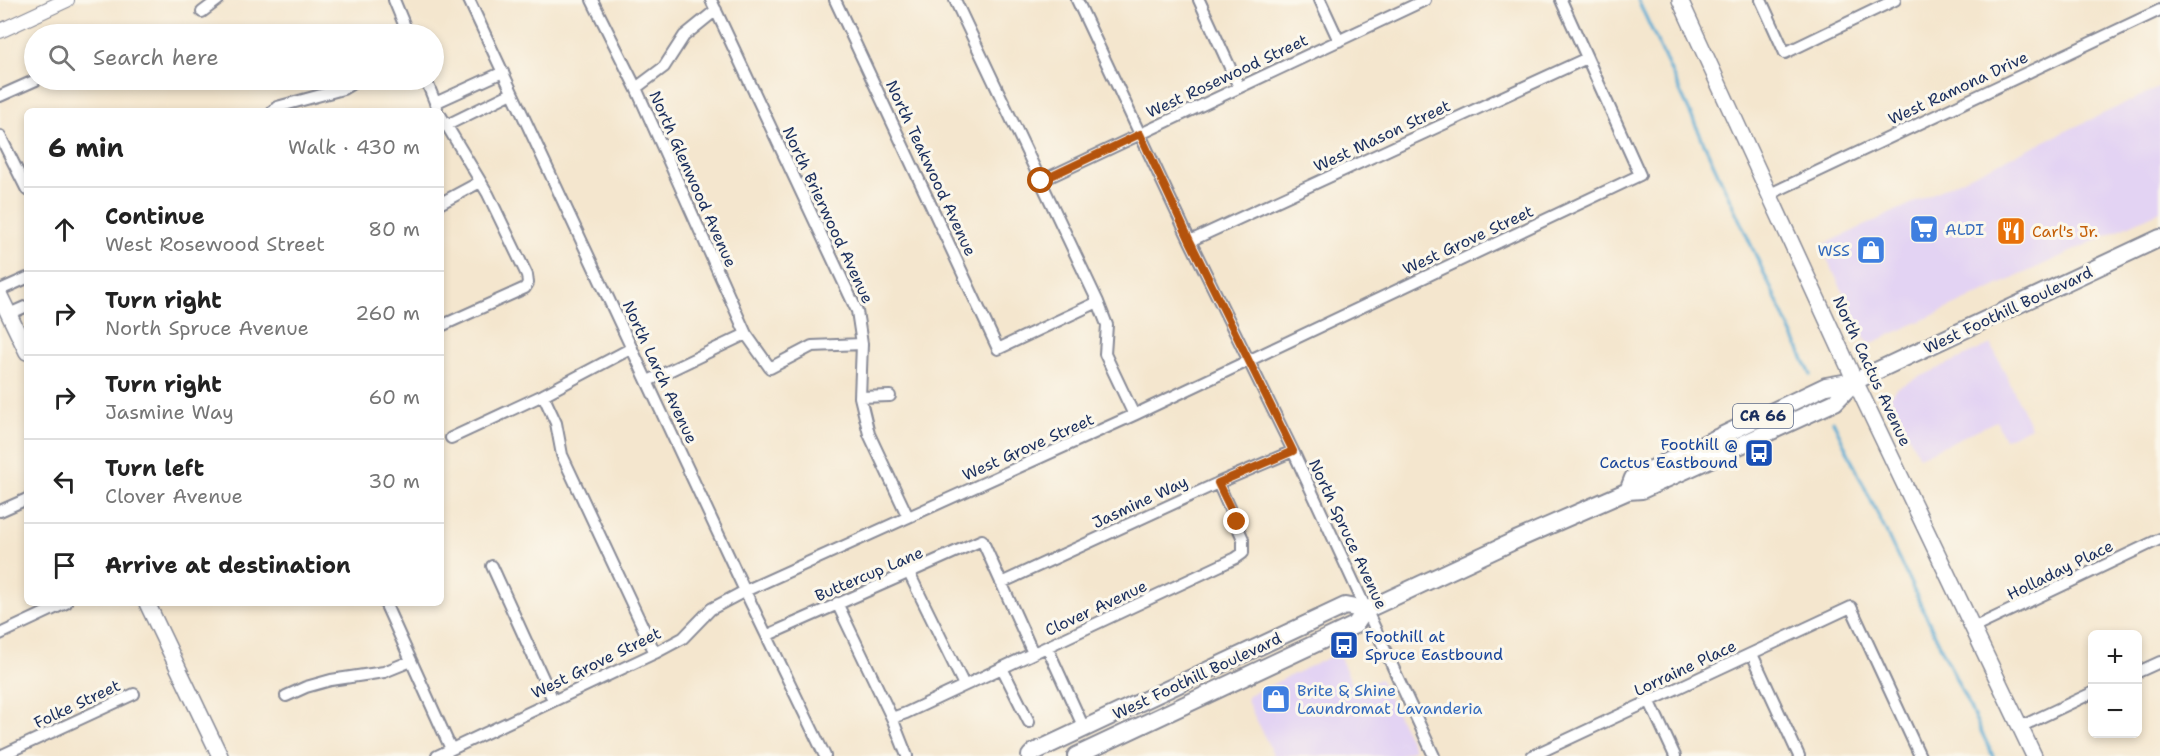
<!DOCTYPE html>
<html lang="en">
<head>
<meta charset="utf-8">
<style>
  :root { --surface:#fff; --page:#f6f6f6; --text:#222; --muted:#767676; --line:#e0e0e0 }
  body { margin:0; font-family:"Shantell Sans",sans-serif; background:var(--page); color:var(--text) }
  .controls { position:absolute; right:18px; bottom:18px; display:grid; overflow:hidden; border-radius:9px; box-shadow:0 3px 9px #0003 }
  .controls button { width:54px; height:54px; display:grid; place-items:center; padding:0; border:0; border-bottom:2px solid var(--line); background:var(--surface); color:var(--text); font:30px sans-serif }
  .stop { position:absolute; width:18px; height:18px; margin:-14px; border:4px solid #b45309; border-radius:50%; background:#fff }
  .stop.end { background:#b45309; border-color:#fff; box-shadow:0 2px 6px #0008 }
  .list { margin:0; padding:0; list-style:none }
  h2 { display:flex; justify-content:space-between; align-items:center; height:78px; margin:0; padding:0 24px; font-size:26px }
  h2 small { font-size:20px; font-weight:400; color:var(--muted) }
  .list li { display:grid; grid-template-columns:39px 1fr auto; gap:18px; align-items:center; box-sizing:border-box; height:84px; padding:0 24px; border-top:2px solid var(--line) }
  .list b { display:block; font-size:22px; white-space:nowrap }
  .list p { margin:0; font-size:20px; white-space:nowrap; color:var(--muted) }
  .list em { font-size:20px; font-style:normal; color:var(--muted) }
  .icon { flex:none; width:33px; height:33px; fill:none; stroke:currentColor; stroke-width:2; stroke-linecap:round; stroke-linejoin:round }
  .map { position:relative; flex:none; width:2160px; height:756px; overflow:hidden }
  .search { position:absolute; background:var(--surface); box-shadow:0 3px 9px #0003; left:24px; top:24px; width:420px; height:66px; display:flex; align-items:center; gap:15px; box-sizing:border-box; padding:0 21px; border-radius:33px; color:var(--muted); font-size:22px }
  .panel { position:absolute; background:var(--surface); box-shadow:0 3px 9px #0003; left:24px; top:108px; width:420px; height:498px; border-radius:9px }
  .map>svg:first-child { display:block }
  .built { fill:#e3d3f3 }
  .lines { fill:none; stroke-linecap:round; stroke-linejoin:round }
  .stream { stroke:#58aad3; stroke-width:3 }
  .minor-casing { stroke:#888a96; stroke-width:14 }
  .tertiary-casing { stroke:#888a96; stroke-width:16 }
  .secondary-casing { stroke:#888a96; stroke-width:18 }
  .primary-casing { stroke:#888a96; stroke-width:20 }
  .minor { stroke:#fff; stroke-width:10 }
  .tertiary { stroke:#fff; stroke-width:14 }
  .secondary { stroke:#fff; stroke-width:15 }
  .primary { stroke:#fff; stroke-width:16 }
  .route { stroke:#b45309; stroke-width:8 }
  .labels { text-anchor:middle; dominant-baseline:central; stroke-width:6; stroke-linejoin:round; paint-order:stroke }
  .shield { fill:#fbf7ec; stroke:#5e6b89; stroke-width:1.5 }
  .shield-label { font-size:15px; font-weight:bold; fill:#1b2f5e }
  .street-label { font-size:16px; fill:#1b2f5e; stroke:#fbf7ec }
  .shop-label { font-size:16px; fill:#366cbe; stroke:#fbf7ec; text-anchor:start }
  .food-label { font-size:16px; fill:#c56008; stroke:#fbf7ec; text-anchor:start }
  .transit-label { font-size:16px; fill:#164399; stroke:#fbf7ec; text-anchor:end }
</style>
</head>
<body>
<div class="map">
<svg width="2160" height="756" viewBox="0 0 2160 756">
  <rect width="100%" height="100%" fill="#fbf7ec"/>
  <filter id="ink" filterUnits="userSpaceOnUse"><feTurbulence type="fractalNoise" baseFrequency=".0167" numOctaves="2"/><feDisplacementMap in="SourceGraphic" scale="12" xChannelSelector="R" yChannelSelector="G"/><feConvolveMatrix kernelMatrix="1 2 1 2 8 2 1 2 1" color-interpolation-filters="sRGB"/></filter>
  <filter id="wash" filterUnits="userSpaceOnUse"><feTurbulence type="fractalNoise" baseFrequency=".008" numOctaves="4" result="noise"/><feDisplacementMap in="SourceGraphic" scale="24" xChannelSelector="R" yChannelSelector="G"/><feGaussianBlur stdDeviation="1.35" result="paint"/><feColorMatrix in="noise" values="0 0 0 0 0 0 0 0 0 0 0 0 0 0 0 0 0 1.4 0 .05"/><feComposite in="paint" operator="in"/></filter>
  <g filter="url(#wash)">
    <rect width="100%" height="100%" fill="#f4e6ce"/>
    <!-- built -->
    <path class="built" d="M2160 87V211L1868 345 1821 246Z
      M1991 344 2031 427 2005 439 1996 421 1919 457 1890 396 1896 388Z
      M1338 653 1355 690 1380 679 1414 749 1399 756H1274L1246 699 1250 695Z"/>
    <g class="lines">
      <!-- stream -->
      <path class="stream" d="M1638 0 1811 375
        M1833 421 1993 756"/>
    </g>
  </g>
  <g filter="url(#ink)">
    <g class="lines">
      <!-- minor casing -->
      <g class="minor-casing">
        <path id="minor" d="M394 0 408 34
          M469 0 745 591 825 756
          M592 0 636 88 746 334 770 368 812 346 862 344
          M711 0 857 311 862 344 860 397 869 434 908 517
          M835 0 998 349 1098 302
          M955 0 1098 302 1107 325 1105 354 1134 415
          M1077 0 1190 241 1293 451 1434 756
          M1199 0 1239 87
          M1320 0 1339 41
          M1761 0 1785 53 1895 0
          M202 12 218 0
          M140 34 157 32
          M426 80 437 107
          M636 88 664 67 684 36 716 10
          M0 96 36 80
          M435 103 503 72
          M273 111 277 107 343 89 358 80
          M441 116 488 194 527 275 528 283 525 288 441 326
          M445 126 512 93
          M0 136 27 190
          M1041 181 1425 0
          M1770 194 2160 10
          M441 203 480 182
          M1190 241 1587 58
          M0 290 27 278
          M9 314 27 306
          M648 381 746 334
          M543 395 556 423 562 455 655 653
          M860 397 890 396
          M451 438 543 395 632 348
          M0 511 27 499
          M492 566 553 700
          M909 573 964 685
          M1001 583 1218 483 1293 451
          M385 603 451 749
          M837 603 892 718 907 756
          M1973 628 2160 539
          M0 634 66 603
          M768 635 982 540 1033 653
          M1047 647 1084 728
          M1752 654 1799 756
          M1002 668 1029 722
          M2138 672 2160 662
          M286 696 306 687 331 680 384 672 411 661
          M1649 700 1675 756
          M892 718 906 713 1236 558 1243 553V539L1218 483
          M2020 727 2092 693
          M0 756 134 694
          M437 756 655 653 683 638 711 609 745 591 1134 415 1640 175 1561 0
          M1532 756 1851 607 1920 756"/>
      </g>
      <!-- tertiary casing -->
      <g class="tertiary-casing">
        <path id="tertiary" d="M0 31 67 0"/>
      </g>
      <!-- secondary casing -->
      <g class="secondary-casing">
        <path id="secondary" d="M1680 0 1855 381 2034 756
          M0 296 27 352
          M147 603 220 756"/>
      </g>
      <!-- primary casing -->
      <g class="primary-casing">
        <path id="primary" d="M1628 491 1633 478 1826 386 1855 381 2160 238
          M1030 756 1034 752 1345 606 1366 610
          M1076 756 1355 625 1366 610 1516 540 1628 491 1642 490 1835 402 1855 381"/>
      </g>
      <!-- minor -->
      <use href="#minor" class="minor"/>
      <!-- tertiary -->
      <use href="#tertiary" class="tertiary"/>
      <!-- secondary -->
      <use href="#secondary" class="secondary"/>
      <!-- primary -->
      <use href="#primary" class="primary"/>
    </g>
  </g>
  <g class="lines" filter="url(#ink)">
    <!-- route -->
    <path class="route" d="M1041 181 1140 134 1190 241 1293 451 1218 483 1237 522"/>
  </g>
  <!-- icons -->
  <defs>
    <g id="supermarket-square" transform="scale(1.5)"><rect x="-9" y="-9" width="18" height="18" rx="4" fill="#3f7fe0" stroke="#fbf7ec"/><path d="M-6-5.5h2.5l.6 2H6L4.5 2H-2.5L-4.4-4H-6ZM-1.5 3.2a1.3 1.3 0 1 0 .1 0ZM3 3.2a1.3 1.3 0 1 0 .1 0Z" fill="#fff"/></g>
    <g id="restaurant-square" transform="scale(1.5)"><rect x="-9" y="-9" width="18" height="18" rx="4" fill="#e8710a" stroke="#fbf7ec"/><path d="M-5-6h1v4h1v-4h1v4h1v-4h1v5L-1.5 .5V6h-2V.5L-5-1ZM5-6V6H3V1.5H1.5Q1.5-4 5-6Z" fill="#fff"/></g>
    <g id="shop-square" transform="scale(1.5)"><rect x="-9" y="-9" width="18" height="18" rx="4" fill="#3f7fe0" stroke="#fbf7ec"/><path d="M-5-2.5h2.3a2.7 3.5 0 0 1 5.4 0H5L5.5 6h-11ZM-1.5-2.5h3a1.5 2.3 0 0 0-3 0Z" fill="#fff"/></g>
    <g id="bus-square" transform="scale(1.5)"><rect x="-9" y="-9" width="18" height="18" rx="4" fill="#1a4fb4" stroke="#fbf7ec"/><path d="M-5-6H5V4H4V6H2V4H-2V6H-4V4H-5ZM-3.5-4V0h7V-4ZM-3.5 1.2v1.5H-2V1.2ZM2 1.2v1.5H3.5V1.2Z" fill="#fff"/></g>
  </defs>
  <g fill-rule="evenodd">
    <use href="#supermarket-square" x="1924" y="229"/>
    <use href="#restaurant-square" x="2011" y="231"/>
    <use href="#shop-square" x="1871" y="250"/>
    <use href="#bus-square" x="1759" y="453"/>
    <use href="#bus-square" x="1344" y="645"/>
    <use href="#shop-square" x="1276" y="699"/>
  </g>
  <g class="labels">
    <!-- shield labels -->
    <rect class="shield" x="1733" y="404" width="60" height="24" rx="4.5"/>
    <g class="shield-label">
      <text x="1763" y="416">CA 66</text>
    </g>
    <!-- street labels -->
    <g class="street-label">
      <text transform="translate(1227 76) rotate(-25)">West Rosewood Street</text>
      <text transform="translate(1958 88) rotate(-25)">West Ramona Drive</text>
      <text transform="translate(1382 136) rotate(-25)">West Mason Street</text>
      <text transform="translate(931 168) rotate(65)">North Teakwood Avenue</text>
      <text transform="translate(693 179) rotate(66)">North Glenwood Avenue</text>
      <text transform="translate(828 215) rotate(65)">North Brierwood Avenue</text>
      <text transform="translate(1468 240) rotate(-25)">West Grove Street</text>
      <text transform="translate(2008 310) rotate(-25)">West Foothill Boulevard</text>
      <text transform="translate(1872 371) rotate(65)">North Cactus Avenue</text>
      <text transform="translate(660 372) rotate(65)">North Larch Avenue</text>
      <text transform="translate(1028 447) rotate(-24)">West Grove Street</text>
      <text transform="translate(1140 502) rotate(-25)">Jasmine Way</text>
      <text transform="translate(1348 534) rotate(65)">North Spruce Avenue</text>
      <text transform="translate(2060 570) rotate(-26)">Holladay Place</text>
      <text transform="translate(869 574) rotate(-23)">Buttercup Lane</text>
      <text transform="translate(1096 608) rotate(-25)">Clover Avenue</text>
      <text transform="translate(596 663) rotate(-26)">West Grove Street</text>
      <text transform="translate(1685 668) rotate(-25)">Lorraine Place</text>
      <text transform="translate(1197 676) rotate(-25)">West Foothill Boulevard</text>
      <text transform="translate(77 704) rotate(-25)">Folke Street</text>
    </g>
    <!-- shop labels -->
    <g class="shop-label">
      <text x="1945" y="229">ALDI</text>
      <text x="1850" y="250" text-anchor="end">WSS</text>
      <text x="1297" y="690">Brite &amp; Shine<tspan x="1297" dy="18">Laundromat Lavanderia</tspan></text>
    </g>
    <!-- food labels -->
    <g class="food-label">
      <text x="2032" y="231">Carl's Jr.</text>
    </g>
    <!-- transit labels -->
    <g class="transit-label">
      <text x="1738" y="444">Foothill @<tspan x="1738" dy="18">Cactus Eastbound</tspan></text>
      <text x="1365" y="636" text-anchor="start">Foothill at<tspan x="1365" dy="18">Spruce Eastbound</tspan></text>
    </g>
  </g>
</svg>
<div class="controls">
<button>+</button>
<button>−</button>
</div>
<div class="stop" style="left:1041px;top:181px"></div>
<div class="stop end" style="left:1237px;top:522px"></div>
<div class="search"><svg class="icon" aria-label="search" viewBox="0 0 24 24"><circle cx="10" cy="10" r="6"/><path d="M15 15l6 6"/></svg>Search here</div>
<section class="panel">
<h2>6 min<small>Walk · 430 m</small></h2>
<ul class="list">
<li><svg class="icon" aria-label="ahead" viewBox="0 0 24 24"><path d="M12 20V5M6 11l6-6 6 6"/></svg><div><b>Continue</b><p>West Rosewood Street</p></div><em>80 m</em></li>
<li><svg class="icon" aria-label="right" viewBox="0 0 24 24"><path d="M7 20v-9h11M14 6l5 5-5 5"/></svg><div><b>Turn right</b><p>North Spruce Avenue</p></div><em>260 m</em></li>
<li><svg class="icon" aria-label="right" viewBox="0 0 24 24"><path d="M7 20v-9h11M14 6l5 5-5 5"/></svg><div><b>Turn right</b><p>Jasmine Way</p></div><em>60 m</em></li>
<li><svg class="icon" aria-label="left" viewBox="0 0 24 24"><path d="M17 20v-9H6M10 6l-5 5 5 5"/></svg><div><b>Turn left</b><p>Clover Avenue</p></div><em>30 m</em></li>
<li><svg class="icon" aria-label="arrive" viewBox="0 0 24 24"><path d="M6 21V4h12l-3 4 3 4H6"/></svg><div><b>Arrive at destination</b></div></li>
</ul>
</section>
</div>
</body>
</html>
